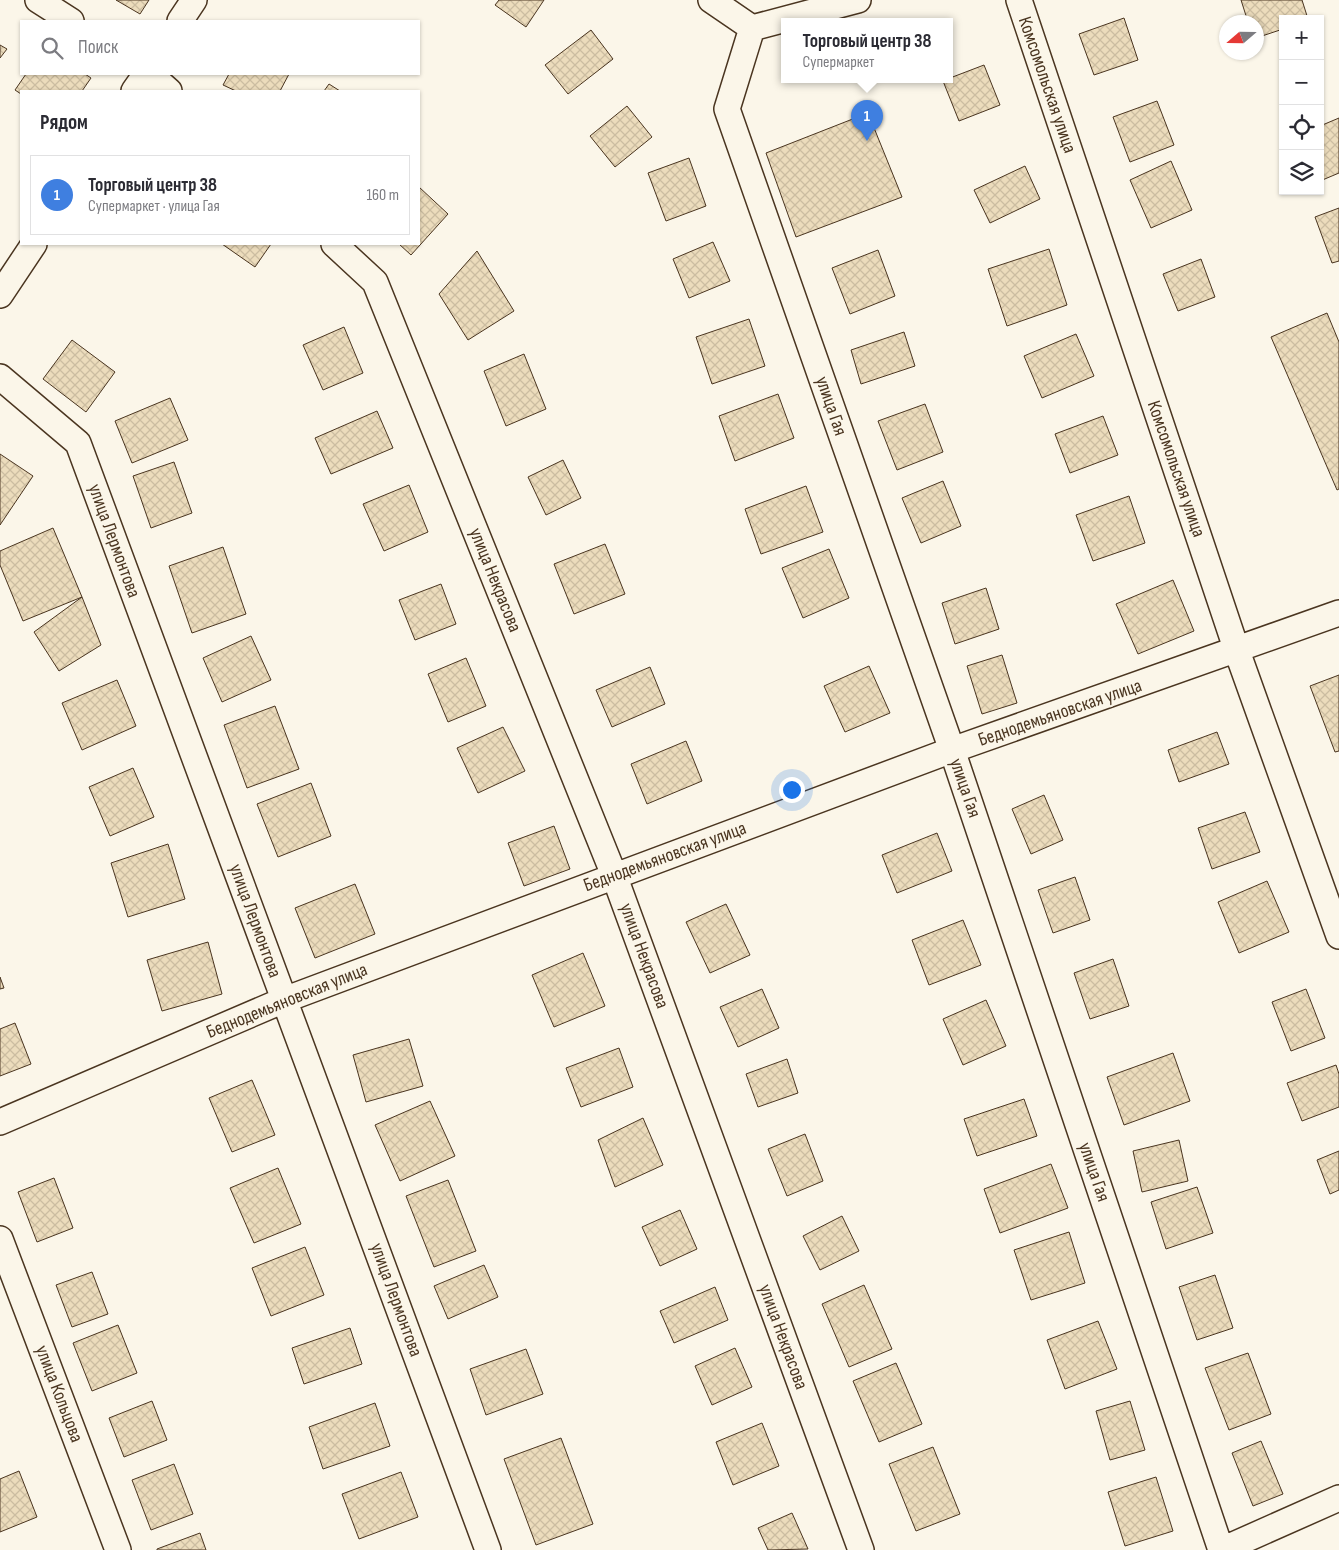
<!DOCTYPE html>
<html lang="ru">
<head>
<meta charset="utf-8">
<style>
  :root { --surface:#fff; --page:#f2f2f3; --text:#2b2b33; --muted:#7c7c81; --line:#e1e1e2; --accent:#c62828 }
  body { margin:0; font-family:"Sofia Sans Condensed",sans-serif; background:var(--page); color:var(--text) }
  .controls { position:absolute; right:15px; top:15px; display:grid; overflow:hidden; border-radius:0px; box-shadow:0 1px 4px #0004 }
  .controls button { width:45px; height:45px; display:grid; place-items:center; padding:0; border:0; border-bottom:1px solid var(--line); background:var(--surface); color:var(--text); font:25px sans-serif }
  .compass { position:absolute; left:1219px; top:15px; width:45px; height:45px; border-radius:50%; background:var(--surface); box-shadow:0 1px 4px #0004; rotate:250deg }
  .you { position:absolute; left:791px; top:789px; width:18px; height:18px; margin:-12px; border:4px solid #fff; border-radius:50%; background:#1a73e8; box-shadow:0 0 0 8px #1a73e833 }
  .badge { display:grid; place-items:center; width:32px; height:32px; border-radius:50%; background:var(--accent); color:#fff; font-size:16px; font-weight:700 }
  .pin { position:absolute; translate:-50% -41px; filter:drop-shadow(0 1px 2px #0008) }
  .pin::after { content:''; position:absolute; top:26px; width:18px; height:15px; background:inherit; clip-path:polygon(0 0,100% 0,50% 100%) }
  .popup { position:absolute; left:781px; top:18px; width:172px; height:65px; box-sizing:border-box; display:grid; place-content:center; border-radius:0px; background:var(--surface); filter:drop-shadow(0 1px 4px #0005); font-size:16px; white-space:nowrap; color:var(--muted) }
  .popup b { font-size:19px; color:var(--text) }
  .popup::after { content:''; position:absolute; left:50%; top:100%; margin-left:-10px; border:10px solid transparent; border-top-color:var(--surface) }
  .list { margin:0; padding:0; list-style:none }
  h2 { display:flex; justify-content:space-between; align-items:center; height:65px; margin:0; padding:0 20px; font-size:21px }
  h2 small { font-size:16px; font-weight:400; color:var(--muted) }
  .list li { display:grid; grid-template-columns:32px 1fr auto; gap:15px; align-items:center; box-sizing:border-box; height:80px; margin:0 10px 10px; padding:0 10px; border:1px solid var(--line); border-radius:0px }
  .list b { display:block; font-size:19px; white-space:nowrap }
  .list p { margin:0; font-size:16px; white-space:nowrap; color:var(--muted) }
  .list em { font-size:16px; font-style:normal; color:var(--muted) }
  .icon { flex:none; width:28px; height:28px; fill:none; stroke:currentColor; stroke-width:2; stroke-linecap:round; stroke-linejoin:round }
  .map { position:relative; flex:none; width:1339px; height:1550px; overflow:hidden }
  .search { position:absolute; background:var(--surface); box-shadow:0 1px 4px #0004; left:20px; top:20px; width:400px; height:55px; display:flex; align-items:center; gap:12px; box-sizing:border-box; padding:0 18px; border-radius:0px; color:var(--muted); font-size:19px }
  .panel { position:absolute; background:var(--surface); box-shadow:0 1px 4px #0004; left:20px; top:90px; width:400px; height:155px; border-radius:0px }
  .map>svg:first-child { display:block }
  .building { fill:url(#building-cross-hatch); stroke:#4a3520 }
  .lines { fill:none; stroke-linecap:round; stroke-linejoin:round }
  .minor-casing { stroke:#4a3520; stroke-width:28 }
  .minor { stroke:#fbf6e9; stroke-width:25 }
  .labels { text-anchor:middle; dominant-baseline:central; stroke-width:4; stroke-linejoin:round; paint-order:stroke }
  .street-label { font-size:19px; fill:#4a3520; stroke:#fbf6e9 }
</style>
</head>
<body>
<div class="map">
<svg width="1339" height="1550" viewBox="0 0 1339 1550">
  <defs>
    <pattern id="building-cross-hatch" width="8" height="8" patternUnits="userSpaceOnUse" patternTransform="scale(1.25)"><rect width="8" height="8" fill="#ecdcbc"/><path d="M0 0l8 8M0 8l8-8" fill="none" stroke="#ccbda1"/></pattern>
  </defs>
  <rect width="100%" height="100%" fill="#fbf6e9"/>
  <!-- building -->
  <path class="building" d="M116 0H149L140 14Z
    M499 0H544L526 27 495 5Z
    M1241 0H1302L1308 19H1283V29L1256 38V22H1248Z
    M1124 18 1138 60 1094 75 1079 34Z
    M591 30 613 59 568 94 545 65Z
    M0 45 7 49 0 58Z
    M984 65 1000 105 959 121 943 81 950 80V78Z
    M26 74H85L91 78 82 91H21V94L15 90Z
    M229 74H289L280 91H236L223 85Z
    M329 84 340 91H324Z
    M1157 101 1174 145 1130 162 1113 117Z
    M627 106 652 137 615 167 590 136Z
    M868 113 902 197 796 237 766 153Z
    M1339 118V173L1320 181V126Z
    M689 158 706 206 666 221 648 173Z
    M1171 161 1192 210 1151 228 1130 180Z
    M1025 166 1040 199 990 223 974 190Z
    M419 187 448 214 411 255 399 244H419Z
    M1339 208V261L1332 263 1315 217Z
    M713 242 730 281 689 298 673 259Z
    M222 244H271L255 267Z
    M1049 249 1067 305 1007 326 988 269Z
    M878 250 895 296 850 314 832 268Z
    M477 251 514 311 468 340 439 294Z
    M1201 259 1215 297 1178 311 1163 274Z
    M1327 313 1339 342V489L1337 490 1271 337Z
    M749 319 765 366 712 384 696 337Z
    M344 327 363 373 323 390 303 345Z
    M904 332 915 366 861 384 851 350Z
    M1076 334 1094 376 1042 398 1024 356Z
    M72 340 115 372 86 412 43 379Z
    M524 354 546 409 506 426 484 371Z
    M778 394 794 438 735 461 719 416Z
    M170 398 188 440 132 463 115 421Z
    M925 404 943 452 897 470 878 421Z
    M377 411 393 448 331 474 315 438Z
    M1103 416 1118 455 1070 473 1055 434Z
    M0 454 33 476 0 525Z
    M563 460 581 498 546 515 528 477Z
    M174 462 192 513 151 528 133 476Z
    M943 481 961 526 921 543 902 498Z
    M409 485 428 532 384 551 363 504Z
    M806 486 823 532 761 554 745 509Z
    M1129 496 1145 543 1093 561 1076 515Z
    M53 528 82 597 23 621 0 565V551Z
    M605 544 625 594 574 614 554 564Z
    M223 547 246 614 192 633 169 566Z
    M829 549 849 598 803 618 782 568Z
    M1173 580 1194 631 1138 654 1116 604Z
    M441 584 456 624 415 640 399 600Z
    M986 588 999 629 955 644 942 603Z
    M82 597 101 645 59 671 34 632Z
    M251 636 271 680 222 702 203 658Z
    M1002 655 1017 703 982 714 967 666Z
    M466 658 486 706 448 722 428 674Z
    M869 666 890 713 845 732 824 686Z
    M650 667 665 704 612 727 596 690Z
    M1339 675V751L1335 752 1310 686Z
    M117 680 136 726 82 750 62 703Z
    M275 706 299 769 247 788 224 725Z
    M503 727 525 771 478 793 457 748Z
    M1217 732 1229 764 1179 782 1168 750Z
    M686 741 702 781 647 804 631 764Z
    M133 768 154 817 110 836 89 787Z
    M311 783 331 836 278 857 257 804Z
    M1044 795 1063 840 1031 854 1012 809Z
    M1245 812 1260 852 1212 869 1198 828Z
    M554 826 570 869 524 886 508 843Z
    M937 833 952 871 897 893 882 855Z
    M168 844 185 899 128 917 111 863Z
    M1075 877 1090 920 1053 933 1038 890Z
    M1267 881 1289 932 1239 953 1218 902Z
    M355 884 375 934 315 958 295 908Z
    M726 904 750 955 710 973 686 922Z
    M963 920 981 965 929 985 912 940Z
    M208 942 222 994 162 1011 147 960Z
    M583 953 605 1006 554 1027 532 975Z
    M1113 959 1129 1006 1090 1019 1074 973Z
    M0 977 4 988 0 989Z
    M762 989 779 1028 738 1047 720 1007Z
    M1306 989 1325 1038 1291 1051 1272 1002Z
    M986 1000 1006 1046 963 1065 943 1019Z
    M15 1023 31 1064 0 1076V1029Z
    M409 1039 423 1086 366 1102 353 1055Z
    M619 1048 633 1087 581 1107 566 1068Z
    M1173 1053 1190 1101 1124 1125 1107 1077Z
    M787 1059 798 1093 758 1107 746 1074Z
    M1336 1065 1339 1074V1107L1302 1121 1287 1083Z
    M252 1080 275 1135 232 1152 209 1098Z
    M1024 1099 1037 1136 977 1156 964 1119Z
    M430 1101 455 1156 400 1181 375 1125Z
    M643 1118 663 1165 615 1187 598 1140Z
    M805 1134 823 1181 787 1196 768 1149Z
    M1179 1140 1188 1181 1142 1192 1133 1151Z
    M1339 1151V1190L1330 1194 1317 1160Z
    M1051 1164 1068 1208 1000 1233 984 1189Z
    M278 1168 301 1224 254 1243 230 1188Z
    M54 1178 73 1228 37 1242 18 1192Z
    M448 1180 476 1251 434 1267 406 1196Z
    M1197 1187 1213 1233 1166 1249 1151 1202Z
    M680 1210 697 1249 660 1266 642 1227Z
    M842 1216 859 1251 820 1270 803 1236Z
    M1069 1232 1085 1283 1031 1300 1014 1250Z
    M305 1247 324 1295 271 1316 252 1268Z
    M484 1265 498 1297 448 1319 434 1286Z
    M92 1272 108 1314 72 1327 56 1285Z
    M1215 1275 1233 1328 1197 1340 1179 1287Z
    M864 1285 892 1349 849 1367 822 1304Z
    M715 1287 728 1320 674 1343 660 1311Z
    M1098 1321 1117 1369 1065 1389 1047 1340Z
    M118 1325 137 1373 92 1391 73 1343Z
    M350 1328 362 1364 304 1384 292 1348Z
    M735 1348 752 1387 712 1405 695 1366Z
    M526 1349 543 1394 486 1415 470 1369Z
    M1248 1353 1271 1414 1229 1430 1205 1368Z
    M896 1363 922 1424 879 1442 853 1381Z
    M152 1401 167 1440 124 1457 109 1418Z
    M1130 1401 1145 1450 1110 1460 1096 1411Z
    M375 1403 390 1446 323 1469 309 1427Z
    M762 1423 779 1466 733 1485 716 1442Z
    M561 1438 593 1524 536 1545 504 1459Z
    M1261 1441 1283 1494 1253 1506 1232 1453Z
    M933 1447 960 1514 916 1531 889 1464Z
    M174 1464 193 1514 151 1530 132 1480Z
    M19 1471 37 1517 0 1532V1479Z
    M401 1472 418 1517 359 1539 342 1494Z
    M1156 1477 1173 1531 1125 1546 1108 1492Z
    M792 1513 808 1549 768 1550 758 1528Z
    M200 1533 206 1550H157V1549Z"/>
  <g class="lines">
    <!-- minor casing -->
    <g class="minor-casing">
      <path id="minor" d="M38 0 71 21
        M711 0 752 28 858 0
        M1019 0 1237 651 1339 936
        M180 21 194 0
        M752 28 727 109 952 750 1221 1550
        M150 74 169 91
        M134 91 146 74
        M334 244 375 282 614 875 861 1550
        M0 295 34 244
        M0 377 78 443 488 1550
        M0 1122 284 1000 952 750 1339 613
        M0 1239 118 1550
        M1222 1550 1339 1498"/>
    </g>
    <!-- minor -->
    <use href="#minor" class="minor"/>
  </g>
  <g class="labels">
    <!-- street labels -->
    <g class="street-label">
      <text transform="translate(1047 85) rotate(71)">Комсомольская улица</text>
      <text transform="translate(831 406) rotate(71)">улица Гая</text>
      <text transform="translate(1176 469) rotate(71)">Комсомольская улица</text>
      <text transform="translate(114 541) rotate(70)">улица Лермонтова</text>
      <text transform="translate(495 580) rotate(68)">улица Некрасова</text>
      <text transform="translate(1060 713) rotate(-19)">Беднодемьяновская улица</text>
      <text transform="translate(965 788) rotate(71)">улица Гая</text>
      <text transform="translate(665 857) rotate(-20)">Беднодемьяновская улица</text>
      <text transform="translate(255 921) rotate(70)">улица Лермонтова</text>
      <text transform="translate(644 956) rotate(70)">улица Некрасова</text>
      <text transform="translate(287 1001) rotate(-22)">Беднодемьяновская улица</text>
      <text transform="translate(1094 1172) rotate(71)">улица Гая</text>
      <text transform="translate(396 1300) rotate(70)">улица Лермонтова</text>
      <text transform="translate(783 1337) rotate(70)">улица Некрасова</text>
      <text transform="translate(59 1394) rotate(69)">улица Кольцова</text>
    </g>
  </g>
</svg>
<div class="controls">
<button>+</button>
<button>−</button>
<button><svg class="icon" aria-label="locate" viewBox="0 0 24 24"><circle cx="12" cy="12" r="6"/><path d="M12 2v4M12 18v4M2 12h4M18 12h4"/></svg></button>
<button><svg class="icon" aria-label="layers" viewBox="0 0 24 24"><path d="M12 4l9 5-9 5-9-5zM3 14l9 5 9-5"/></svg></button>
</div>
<svg class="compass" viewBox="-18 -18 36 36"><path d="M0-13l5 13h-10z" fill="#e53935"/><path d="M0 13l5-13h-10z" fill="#7c7c81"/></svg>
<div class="you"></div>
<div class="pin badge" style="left:867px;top:141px;background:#3f7fe0">1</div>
<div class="popup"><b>Торговый центр 38</b>Супермаркет</div>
<div class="search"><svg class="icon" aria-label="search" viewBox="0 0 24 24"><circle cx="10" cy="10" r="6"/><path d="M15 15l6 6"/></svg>Поиск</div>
<section class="panel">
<h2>Рядом<small></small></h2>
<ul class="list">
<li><span class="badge" style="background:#3f7fe0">1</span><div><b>Торговый центр 38</b><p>Супермаркет · улица Гая</p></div><em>160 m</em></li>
</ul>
</section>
</div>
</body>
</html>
